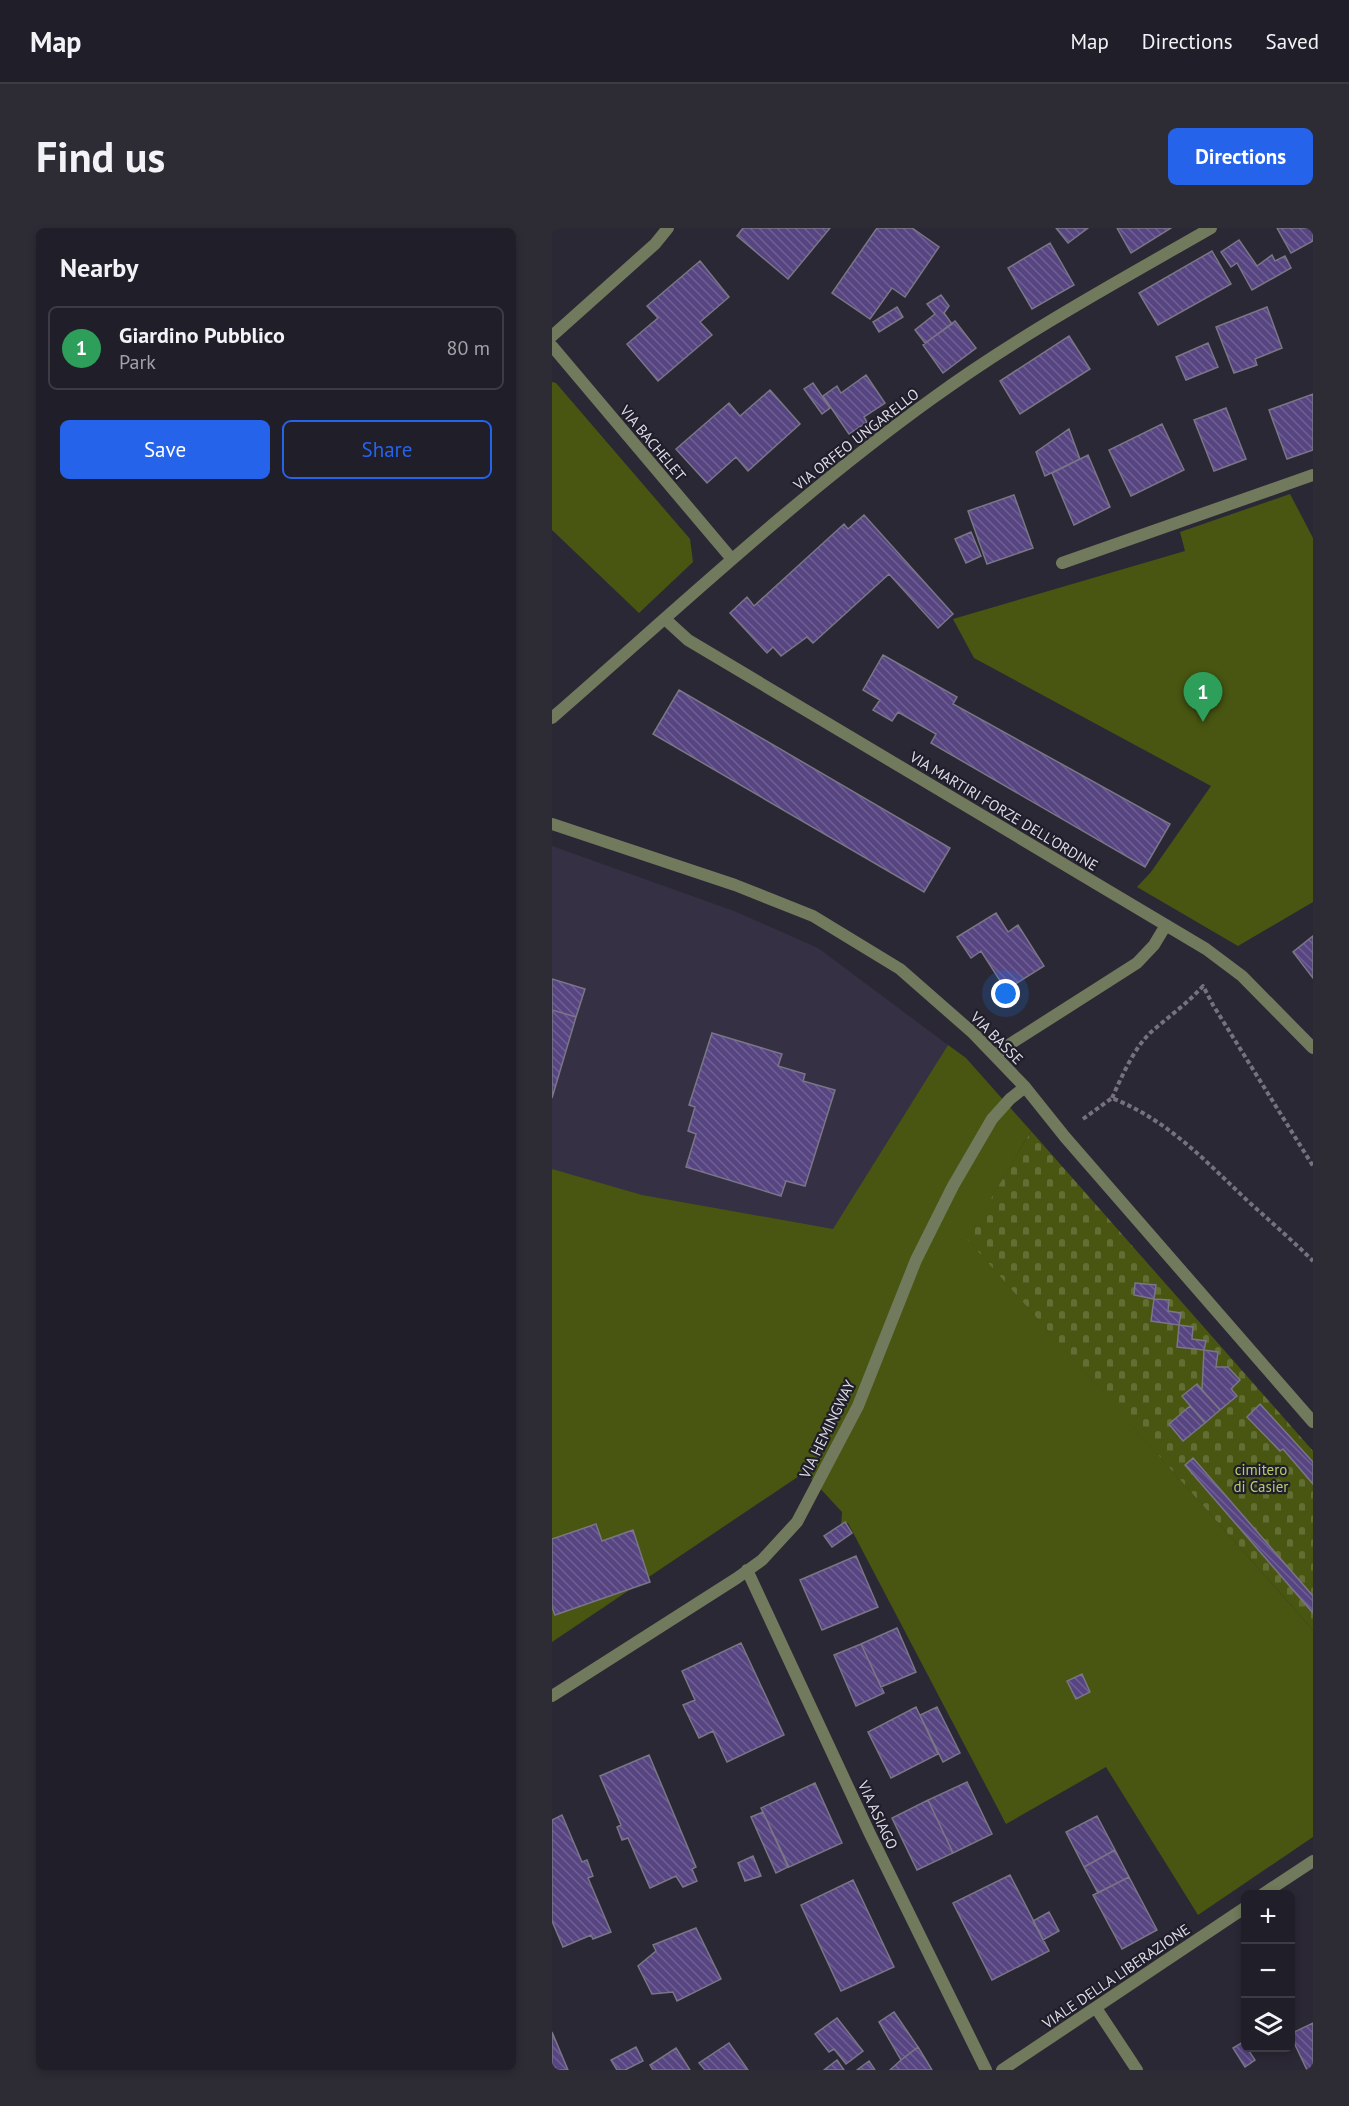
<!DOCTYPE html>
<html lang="en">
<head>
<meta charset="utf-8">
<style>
  :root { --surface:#201e28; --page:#2d2b34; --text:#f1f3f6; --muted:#a2a2a8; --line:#3d3c45; --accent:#2563eb }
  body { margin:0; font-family:"PT Sans",sans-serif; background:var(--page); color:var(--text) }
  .controls { position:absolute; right:18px; bottom:18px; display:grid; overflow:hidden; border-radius:9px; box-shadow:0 3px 9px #0003 }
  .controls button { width:54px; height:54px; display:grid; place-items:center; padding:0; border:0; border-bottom:2px solid var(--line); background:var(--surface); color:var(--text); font:30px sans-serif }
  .you { position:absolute; left:454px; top:766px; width:21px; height:21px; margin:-15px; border:4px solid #fff; border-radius:50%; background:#1a73e8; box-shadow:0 0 0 9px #1a73e833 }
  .badge { display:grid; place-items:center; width:39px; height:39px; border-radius:50%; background:var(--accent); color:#fff; font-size:20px; font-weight:700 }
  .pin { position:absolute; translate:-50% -50px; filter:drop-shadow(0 2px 3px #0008) }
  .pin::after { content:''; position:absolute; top:32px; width:21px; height:18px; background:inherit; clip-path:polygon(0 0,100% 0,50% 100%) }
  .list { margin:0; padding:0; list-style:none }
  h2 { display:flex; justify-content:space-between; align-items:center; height:78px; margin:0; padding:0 24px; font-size:26px }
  h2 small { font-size:20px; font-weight:400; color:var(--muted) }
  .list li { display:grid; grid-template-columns:39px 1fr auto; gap:18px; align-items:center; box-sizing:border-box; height:84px; margin:0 12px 12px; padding:0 12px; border:2px solid var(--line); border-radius:9px }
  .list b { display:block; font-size:22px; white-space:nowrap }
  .list p { margin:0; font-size:20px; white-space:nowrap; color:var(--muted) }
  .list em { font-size:20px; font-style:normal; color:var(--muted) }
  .actions { display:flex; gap:12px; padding:18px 24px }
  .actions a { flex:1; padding:14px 0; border:2px solid var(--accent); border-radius:9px; text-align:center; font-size:21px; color:var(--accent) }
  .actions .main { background:var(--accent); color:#fff }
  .icon { flex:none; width:33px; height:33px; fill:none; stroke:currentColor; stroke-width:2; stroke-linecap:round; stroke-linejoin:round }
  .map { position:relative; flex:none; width:761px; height:1842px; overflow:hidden; border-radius:9px }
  header { display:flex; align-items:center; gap:36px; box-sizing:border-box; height:84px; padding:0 30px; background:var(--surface); border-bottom:2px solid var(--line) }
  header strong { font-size:28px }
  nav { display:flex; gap:33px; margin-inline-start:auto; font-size:21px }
  .intro { display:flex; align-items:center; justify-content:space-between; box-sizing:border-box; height:144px; padding:0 36px }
  h1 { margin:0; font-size:42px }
  .button { padding:15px 27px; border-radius:9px; background:var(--accent); color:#fff; font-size:21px; font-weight:700 }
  main { display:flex; gap:36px; padding:0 36px }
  aside { flex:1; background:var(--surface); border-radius:9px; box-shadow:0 3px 9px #0003 }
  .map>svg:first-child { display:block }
  .built { fill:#353044 }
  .cemetery { fill:url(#cemetery-stones) }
  .park { fill:#485611 }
  .building { fill:url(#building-back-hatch); stroke:#7a7686; stroke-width:1.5 }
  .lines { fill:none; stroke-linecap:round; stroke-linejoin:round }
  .path { stroke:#75727e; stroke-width:4; stroke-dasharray:4.5 3; stroke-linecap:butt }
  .minor { stroke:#717a5c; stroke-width:12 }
  .tertiary { stroke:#717a5c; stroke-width:12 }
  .labels { text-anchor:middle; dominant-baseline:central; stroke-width:4.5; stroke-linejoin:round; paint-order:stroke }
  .street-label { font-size:15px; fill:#dddbe4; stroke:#211e2b }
  .park-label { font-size:15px; fill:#b5ce69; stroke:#211e2b }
</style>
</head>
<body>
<header>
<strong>Map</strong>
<nav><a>Map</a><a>Directions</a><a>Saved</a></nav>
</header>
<div class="intro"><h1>Find us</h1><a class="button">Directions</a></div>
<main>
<aside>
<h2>Nearby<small></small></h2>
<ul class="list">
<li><span class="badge" style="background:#2e9e5b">1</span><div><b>Giardino Pubblico</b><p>Park</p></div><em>80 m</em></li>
</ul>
<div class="actions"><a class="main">Save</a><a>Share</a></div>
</aside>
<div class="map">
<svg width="761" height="1842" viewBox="0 0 761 1842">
  <defs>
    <pattern id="cemetery-stones" width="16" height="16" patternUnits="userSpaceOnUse" patternTransform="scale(1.5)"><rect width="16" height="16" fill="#485611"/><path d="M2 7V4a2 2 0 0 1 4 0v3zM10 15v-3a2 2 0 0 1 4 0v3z" fill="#626e34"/></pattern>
    <pattern id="building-back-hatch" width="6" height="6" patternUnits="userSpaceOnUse" patternTransform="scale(1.5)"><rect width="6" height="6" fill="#574582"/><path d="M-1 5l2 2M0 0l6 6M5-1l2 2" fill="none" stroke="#6f5f94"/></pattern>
  </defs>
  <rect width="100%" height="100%" fill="#2b2835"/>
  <!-- built -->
  <path class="built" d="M0 618 182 683 266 720 396 817 388 831 333 1058 0 991Z"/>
  <!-- cemetery -->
  <path class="cemetery" d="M479 903 761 1223V1402L414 1011Z"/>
  <!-- park -->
  <path class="park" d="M0 154 4 155 138 311 141 334 87 385 0 302Z
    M738 266 761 310V674L686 718 585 659 599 644 659 558 422 430 401 391 633 323 628 304Z
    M396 817 414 830 479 903 415 1011 761 1402V1609L646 1687 554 1539 454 1596 296 1295 289 1299 290 1284 253 1244 0 1414V941L90 967 281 1001Z"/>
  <!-- building -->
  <path class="building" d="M191 0H278L236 51 185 8Z
    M325 0H360L387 19 353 69 340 60 318 91 280 65Z
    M504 0H536L516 15Z
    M565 0H619L579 25Z
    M725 0H761V13L739 25Z
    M687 12 705 38 720 27 723 33 733 28 739 40 700 62 685 35 679 39 669 24Z
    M498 15 522 57 480 81 456 40Z
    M660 23 679 56 606 97 587 65Z
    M148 33 177 69 148 94 160 107 106 153 75 116 106 90 95 78Z
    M389 67 397 78 392 85 400 96 373 115 363 102 383 86 375 76Z
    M345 79 351 89 327 104 321 94Z
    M715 79 730 120 703 131 705 137 682 145 664 99Z
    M403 93 424 120 391 145 371 117Z
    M517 108 538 141 468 186 448 153Z
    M656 115 666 139 634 152 624 129Z
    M314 147 333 175 312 189 315 194 297 206 271 168 285 158 289 165Z
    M261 155 278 180 270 186 252 161Z
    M218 162 248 196 196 243 184 229 155 255 124 221 177 175 188 188Z
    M761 166V222L735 231 717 182Z
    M674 180 694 231 662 243 642 192Z
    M610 196 632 242 579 268 557 222Z
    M517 201 528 231 493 248 484 224Z
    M536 227 558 279 522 297 500 245Z
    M462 267 481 320 435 336 416 283Z
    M312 287 401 386 386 400 337 346 261 415 255 409 229 428 221 419 215 425 178 385 195 369 202 378 292 296 296 301Z
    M419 304 429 328 414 335 403 311Z
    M331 427 405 469 401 476 618 596 593 639 379 515 384 506 346 484 340 493 321 482 328 472 311 462Z
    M127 462 398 620 372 664 101 506Z
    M444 685 456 704 466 697 492 738 454 762 429 723 419 730 405 709Z
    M761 708V750L741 724Z
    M0 751 33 761 24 789 0 782Z
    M0 782 24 789 0 870Z
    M160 805 230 826 226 838 253 846 251 853 283 862 253 958 234 953 229 968 134 939 144 906 136 903 143 879 137 877Z
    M583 1055 604 1057 602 1071 582 1067Z
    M602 1071 617 1072 616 1083 629 1085 627 1097 599 1093Z
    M627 1097 641 1099 640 1111 654 1113 652 1122 625 1119Z
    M652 1122 666 1124 664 1139H676L688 1152 679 1161 685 1168 668 1182 650 1162Z
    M645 1156 668 1182 653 1195 630 1168Z
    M708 1176 761 1234V1256L731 1221 728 1223 695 1189Z
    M638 1178 653 1195 631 1213 617 1196Z
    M641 1230 761 1368V1385L633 1237Z
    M293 1294 300 1305 280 1319 272 1308Z
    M44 1296 50 1313 81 1302 98 1354 3 1387 0 1379V1311Z
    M304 1328 326 1379 270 1402 248 1352Z
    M345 1400 364 1444 329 1459 309 1416Z
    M189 1415 232 1507 175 1534 161 1503 147 1510 131 1477 143 1472 130 1443Z
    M309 1416 332 1465 304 1478 282 1427Z
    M530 1446 538 1464 524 1471 515 1453Z
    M364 1479 386 1526 339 1550 316 1504Z
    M385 1479 408 1525 391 1534 368 1487Z
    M97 1527 144 1639 140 1641 145 1653 131 1659 124 1648 98 1660 76 1610 70 1612 65 1599 69 1597 48 1548Z
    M415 1554 440 1606 401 1625 376 1572Z
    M263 1555 290 1615 237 1639 209 1580Z
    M376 1572 401 1625 365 1642 340 1590Z
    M211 1584 236 1639 224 1645 199 1589Z
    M10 1587 30 1634 35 1632 41 1648 36 1650 59 1704 41 1711 39 1707 11 1719 0 1693V1592Z
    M545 1588 563 1622 532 1639 514 1604Z
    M563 1622 577 1649 546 1665 532 1639Z
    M201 1628 209 1648 193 1653 186 1635Z
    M458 1647 497 1723 440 1752 401 1675Z
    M577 1649 605 1702 570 1721 541 1667Z
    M301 1652 342 1739 289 1763 249 1677Z
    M497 1684 507 1703 491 1712 481 1693Z
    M144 1700 169 1751 125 1773 121 1764 100 1766 86 1738 104 1723 101 1717Z
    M342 1784 366 1819 349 1832 327 1794Z
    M285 1790 311 1823 294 1836 282 1821 277 1824 263 1806Z
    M761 1795V1842H755L738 1806Z
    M0 1804 16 1842H0Z
    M691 1814 703 1832 693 1839 681 1820Z
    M177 1815 196 1842H153L147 1835Z
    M84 1819 91 1833 73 1842H65L59 1832Z
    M366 1819 380 1842H338L349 1832Z
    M124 1820 138 1842H101L98 1837Z
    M285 1832 292 1842H272Z
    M317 1833 323 1842H305Z"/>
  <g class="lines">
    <!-- path -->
    <path class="path" d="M560 870C570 848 581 822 598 805 616 789 635 776 651 758L661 777 761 938
      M531 891 560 870C619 894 654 934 699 976 720 995 741 1013 761 1033"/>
    <!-- minor -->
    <path class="minor" d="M0 108 103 16 116 0
      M0 118 179 330
      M510 335 761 247
      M113 391 136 412 654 721 690 748 761 820
      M0 490C125 381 246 267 381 170 469 106 565 54 659 0
      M0 596 183 657 261 688 348 741 421 805 473 859 513 909 761 1194
      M443 828 455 818 585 735 602 717 614 697
      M195 1342 317 1604 434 1842
      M0 1468 185 1350 210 1332 245 1294 306 1178 364 1032 401 958 440 891 458 871 473 859
      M544 1780 585 1842"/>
    <!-- tertiary -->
    <path class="tertiary" d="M711 1666 761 1633
      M450 1842 694 1679"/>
  </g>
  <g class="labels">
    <!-- street labels -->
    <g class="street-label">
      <text transform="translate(304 211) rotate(-38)">VIA ORFEO UNGARELLO</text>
      <text transform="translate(101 215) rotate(50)">VIA BACHELET</text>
      <text transform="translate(452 583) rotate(31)">VIA MARTIRI FORZE DELL'ORDINE</text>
      <text transform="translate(445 810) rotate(45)">VIA BASSE</text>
      <text transform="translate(275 1201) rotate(-64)">VIA HEMINGWAY</text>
      <text transform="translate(326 1587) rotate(65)">VIA ASIAGO</text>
      <text transform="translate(564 1748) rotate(-34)">VIALE DELLA LIBERAZIONE</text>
    </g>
    <!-- park labels -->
    <g class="park-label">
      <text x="709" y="1241">cimitero<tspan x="709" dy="17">di Casier</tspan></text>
    </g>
  </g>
</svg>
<div class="controls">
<button>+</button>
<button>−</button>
<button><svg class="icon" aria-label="layers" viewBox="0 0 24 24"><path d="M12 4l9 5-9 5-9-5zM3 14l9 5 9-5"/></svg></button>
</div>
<div class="you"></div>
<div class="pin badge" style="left:651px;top:494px;background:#2e9e5b">1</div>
</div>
</main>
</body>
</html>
